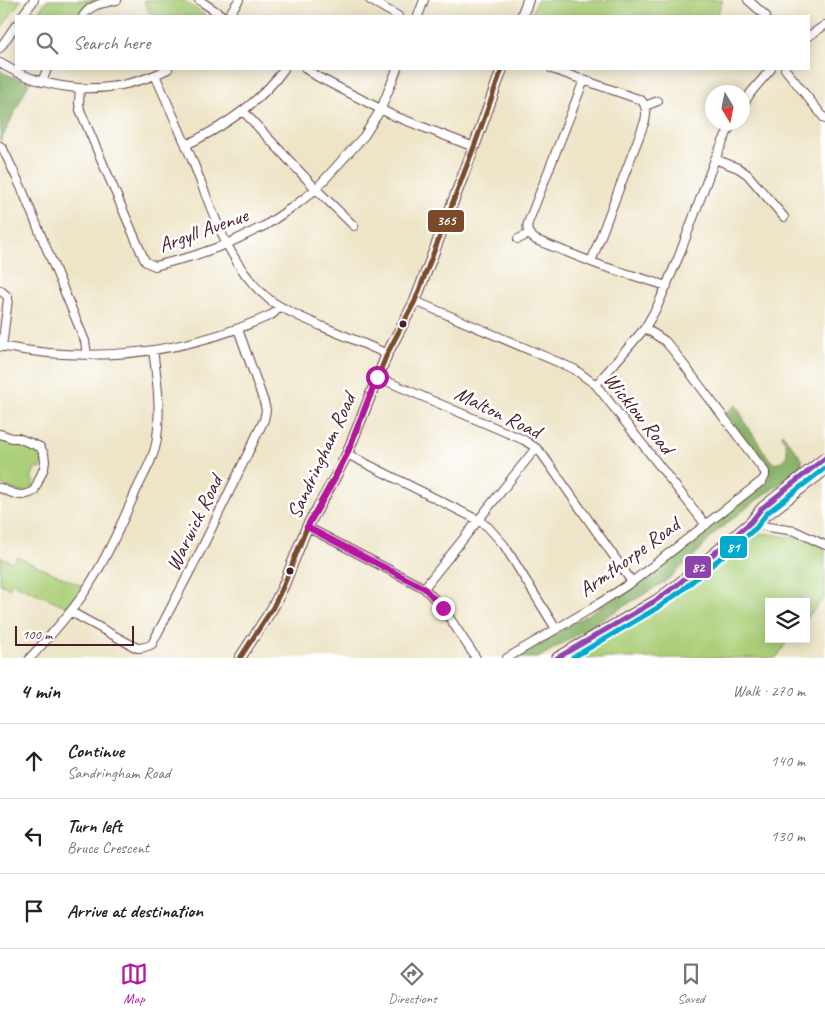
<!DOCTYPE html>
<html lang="en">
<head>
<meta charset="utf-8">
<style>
  :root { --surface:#fff; --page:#f2f2f2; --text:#222; --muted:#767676; --line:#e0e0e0; --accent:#b5179e }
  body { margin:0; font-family:Caveat,sans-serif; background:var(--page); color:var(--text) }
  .controls { position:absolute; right:15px; bottom:15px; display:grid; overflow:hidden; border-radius:0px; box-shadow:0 2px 12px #0003 }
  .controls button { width:45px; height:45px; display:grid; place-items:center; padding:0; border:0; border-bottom:1px solid var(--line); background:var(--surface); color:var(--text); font:25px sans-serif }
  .compass { position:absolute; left:705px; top:85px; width:45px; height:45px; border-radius:50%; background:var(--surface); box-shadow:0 2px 12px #0003; rotate:170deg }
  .scale { position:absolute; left:15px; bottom:12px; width:119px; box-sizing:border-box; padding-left:5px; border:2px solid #4a1f2b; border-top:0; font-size:14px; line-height:18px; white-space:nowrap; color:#4a1f2b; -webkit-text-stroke:4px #fff; paint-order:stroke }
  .stop { position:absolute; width:15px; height:15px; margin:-11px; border:4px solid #b5179e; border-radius:50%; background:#fff }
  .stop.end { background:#b5179e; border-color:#fff; box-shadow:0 1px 5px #0008 }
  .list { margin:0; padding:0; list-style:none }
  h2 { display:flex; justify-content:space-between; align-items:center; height:65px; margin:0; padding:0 20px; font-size:21px }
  h2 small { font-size:16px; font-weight:400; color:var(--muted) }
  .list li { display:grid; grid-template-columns:32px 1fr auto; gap:15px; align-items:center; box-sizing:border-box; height:75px; padding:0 20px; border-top:1px solid var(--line) }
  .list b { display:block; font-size:19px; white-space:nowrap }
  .list p { margin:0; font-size:16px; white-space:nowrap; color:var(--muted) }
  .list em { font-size:16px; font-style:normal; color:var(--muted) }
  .icon { flex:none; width:28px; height:28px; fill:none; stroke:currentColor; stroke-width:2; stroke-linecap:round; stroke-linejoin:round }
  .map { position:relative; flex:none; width:825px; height:658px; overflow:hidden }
  .search { position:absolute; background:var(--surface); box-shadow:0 2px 12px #0003; left:15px; right:15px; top:15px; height:55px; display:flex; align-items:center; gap:12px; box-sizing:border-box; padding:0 18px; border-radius:0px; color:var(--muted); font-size:19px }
  .sheet { height:290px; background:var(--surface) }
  nav { display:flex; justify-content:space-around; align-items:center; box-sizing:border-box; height:70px; border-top:1px solid var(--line); background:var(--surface); font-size:14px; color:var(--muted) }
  nav a { display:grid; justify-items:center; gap:2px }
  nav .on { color:var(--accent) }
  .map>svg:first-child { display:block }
  .green { fill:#abcf78; stroke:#7a7752 }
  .forest { fill:#88b268; stroke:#69684a }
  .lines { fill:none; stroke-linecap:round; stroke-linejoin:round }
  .minor-casing { stroke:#633d43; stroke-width:10 }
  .tertiary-casing { stroke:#633d43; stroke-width:12 }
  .minor { stroke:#fff; stroke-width:8 }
  .tertiary { stroke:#fff; stroke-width:10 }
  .bus-1-casing { stroke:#fff; stroke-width:9 }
  .bus-2-casing { stroke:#fff; stroke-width:9 }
  .bus-3-casing { stroke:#fff; stroke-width:9 }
  .bus-1 { stroke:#7a4b2a; stroke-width:5 }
  .bus-2 { stroke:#8e44ad; stroke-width:5 }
  .bus-3 { stroke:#00a9ce; stroke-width:5 }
  .route { stroke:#b5179e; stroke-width:6 }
  .bus-dot { fill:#4a1f2b; stroke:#fff; stroke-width:2 }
  .labels { text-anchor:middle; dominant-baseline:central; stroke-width:5; stroke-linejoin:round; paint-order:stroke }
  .street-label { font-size:21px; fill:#4a1f2b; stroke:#fff }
  .line-badge { stroke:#fff; stroke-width:2 }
  .badge-label { font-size:14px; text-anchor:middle; font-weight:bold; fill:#fff }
</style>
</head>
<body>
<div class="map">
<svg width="825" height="658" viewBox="0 0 825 658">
  <rect width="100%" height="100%" fill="#fff"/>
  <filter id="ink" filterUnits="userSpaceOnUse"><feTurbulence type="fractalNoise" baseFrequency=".02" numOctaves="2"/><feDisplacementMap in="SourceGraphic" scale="10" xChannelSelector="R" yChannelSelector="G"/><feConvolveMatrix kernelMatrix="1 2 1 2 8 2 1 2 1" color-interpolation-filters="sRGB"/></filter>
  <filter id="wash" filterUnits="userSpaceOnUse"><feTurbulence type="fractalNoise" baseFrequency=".0096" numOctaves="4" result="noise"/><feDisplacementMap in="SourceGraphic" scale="20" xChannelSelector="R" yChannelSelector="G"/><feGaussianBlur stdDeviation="1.12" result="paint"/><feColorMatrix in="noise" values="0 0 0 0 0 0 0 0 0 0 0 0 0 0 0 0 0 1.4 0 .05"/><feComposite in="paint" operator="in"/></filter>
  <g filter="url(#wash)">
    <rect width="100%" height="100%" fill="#eee5c8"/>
    <!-- green -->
    <path class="green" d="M0 0H21L0 30Z
      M47 0H106L80 16H36Z
      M144 0H182L206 16H151Z
      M537 0H723L717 16H531Z
      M0 437C9 439 34 444 39 451 41 454 42 460 43 463L40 469 35 468 31 479 35 482 30 491 19 492 0 484Z
      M757 533C781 535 803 538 825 548V597L806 619V602H769V639H789L776 658H573L638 619 687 584 732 546Z
      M0 557 12 562 17 557 82 586 68 607 12 583 9 588 0 584Z"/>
    <!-- forest -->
    <path class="forest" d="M0 70 6 74 29 83 0 142Z
      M736 405C740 412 744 419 747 426 749 430 752 432 754 436 761 446 766 457 775 464 785 460 789 457 786 445 785 440 782 438 782 433L802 459V468L750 505 716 532 696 554 666 581 538 658H515L620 595 762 486 770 477 767 470 726 413Z"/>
  </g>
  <g filter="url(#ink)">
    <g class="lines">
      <!-- minor casing -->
      <g class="minor-casing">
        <path id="minor" d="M199 0 223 16
          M370 0 398 16
          M748 0 766 16
          M22 16 34 0
          M83 16C92 3 102 4 117 0
          M228 16 239 0
          M418 16 424 0
          M809 36 825 25
          M0 48 16 25
          M0 63C53 95 114 96 168 69
          M306 69 318 77 392 115 474 147
          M552 69 641 100C647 106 647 113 645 121L591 262
          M785 69 825 119
          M155 75C168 104 181 133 193 162 212 209 229 268 270 300 285 311 303 318 321 326 343 335 365 344 387 354
          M584 80 528 223C526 231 529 235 536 240L602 266 667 286
          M42 82 47 69
          M80 88 79 103 80 110 144 259 146 262 155 266 193 256 227 244 266 225 297 204 316 189 364 136 381 109 397 69
          M645 106 658 101
          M742 106 752 91 771 69
          M243 111 316 189 354 226
          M186 145C223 127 260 103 284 69
          M0 146 3 149 21 187 85 341 87 355
          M715 159 738 168 747 174 784 217
          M518 239 529 234
          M0 290 8 297V299L2 347
          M415 301 574 369 596 385 706 525
          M0 346C93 364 185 354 271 315L274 313 279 306
          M377 377 524 440 536 448 542 454 632 582
          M596 385 645 328 657 307 679 256 715 159 732 122
          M0 434 12 438H18L40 447 44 454 45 461 44 468 34 491C20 499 13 493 0 488
          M347 454 478 520 488 527 504 545 556 629
          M751 522 768 527 795 531 825 545
          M307 527 424 588 443 608 476 658
          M424 588 536 448
          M71 612 137 648C143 648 147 647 152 644L202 548 264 420 266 410 264 402 238 329
          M30 658C48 638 67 618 82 596 104 564 120 527 136 491 144 474 155 456 157 438 161 408 157 379 153 350
          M507 658 592 608 632 582 763 480 765 476V472L672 349 665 341 645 328"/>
      </g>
      <!-- tertiary casing -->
      <g class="tertiary-casing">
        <path id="tertiary" d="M522 16 528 0
          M754 520 768 514 825 470
          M240 658 272 609 283 587 307 527 332 483 347 454 387 354 415 301 474 147 502 69
          M557 658 655 601 677 585 751 522 762 508 825 458"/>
      </g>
      <!-- minor -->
      <use href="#minor" class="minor"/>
      <!-- tertiary -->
      <use href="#tertiary" class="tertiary"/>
      <!-- bus-1 casing -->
      <g class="bus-1-casing">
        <path id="bus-1" d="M240 658 272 609 283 587 307 527 347 454 387 354 415 301 474 147 502 69"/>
      </g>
      <!-- bus-2 casing -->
      <g class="bus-2-casing">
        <path id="bus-2" d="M557 658 655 601 677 585 751 522 762 508 825 458"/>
      </g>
      <!-- bus-3 casing -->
      <g class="bus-3-casing">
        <path id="bus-3" d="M572 658 659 607 681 591 756 528 767 513 825 468"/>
      </g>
      <!-- bus-1 -->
      <use href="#bus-1" class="bus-1"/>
      <!-- bus-2 -->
      <use href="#bus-2" class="bus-2"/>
      <!-- bus-3 -->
      <use href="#bus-3" class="bus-3"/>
    </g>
  </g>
  <g class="lines" filter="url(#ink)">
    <!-- route -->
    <path class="route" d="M377 377 347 454 332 484 307 527 424 588 443 608"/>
  </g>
  <!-- markers -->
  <g class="bus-dot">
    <circle cx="403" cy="324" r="4.5"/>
    <circle cx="290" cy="571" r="4.5"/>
  </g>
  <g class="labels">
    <!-- street labels -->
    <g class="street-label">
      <text transform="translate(203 230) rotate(-20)">Argyll Avenue</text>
      <text transform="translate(498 412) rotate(26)">Malton Road</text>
      <text transform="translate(639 413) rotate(51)">Wicklow Road</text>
      <text transform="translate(321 456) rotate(-65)">Sandringham Road</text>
      <text transform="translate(194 523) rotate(-64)">Warwick Road</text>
      <text transform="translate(629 557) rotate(-36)">Armthorpe Road</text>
    </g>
  </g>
  <g class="line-badge">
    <rect x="427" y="209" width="38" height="24" rx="5" fill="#7a4b2a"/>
    <rect x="719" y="535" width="29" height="24" rx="5" fill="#00a9ce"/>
    <rect x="684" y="555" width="28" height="24" rx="5" fill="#8e44ad"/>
  </g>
  <g class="badge-label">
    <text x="446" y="225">365</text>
    <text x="733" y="552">81</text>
    <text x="698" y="572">82</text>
  </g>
</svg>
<div class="controls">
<button><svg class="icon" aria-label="layers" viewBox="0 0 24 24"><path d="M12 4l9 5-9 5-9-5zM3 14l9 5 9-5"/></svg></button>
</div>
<svg class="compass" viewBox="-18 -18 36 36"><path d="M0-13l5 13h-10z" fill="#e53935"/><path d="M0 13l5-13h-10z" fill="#767676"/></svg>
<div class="scale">100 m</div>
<div class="stop" style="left:377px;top:377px"></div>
<div class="stop end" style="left:443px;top:608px"></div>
<div class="search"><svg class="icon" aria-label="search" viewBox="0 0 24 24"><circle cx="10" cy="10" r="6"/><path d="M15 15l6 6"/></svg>Search here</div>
</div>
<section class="sheet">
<h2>4 min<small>Walk · 270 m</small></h2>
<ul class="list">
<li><svg class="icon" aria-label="ahead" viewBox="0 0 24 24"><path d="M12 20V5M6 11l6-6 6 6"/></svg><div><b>Continue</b><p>Sandringham Road</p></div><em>140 m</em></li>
<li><svg class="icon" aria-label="left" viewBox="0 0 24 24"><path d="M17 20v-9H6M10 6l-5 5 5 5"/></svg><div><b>Turn left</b><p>Bruce Crescent</p></div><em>130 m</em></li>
<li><svg class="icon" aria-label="arrive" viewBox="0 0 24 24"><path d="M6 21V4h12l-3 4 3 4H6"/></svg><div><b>Arrive at destination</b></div></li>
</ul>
</section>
<nav>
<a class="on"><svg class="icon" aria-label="map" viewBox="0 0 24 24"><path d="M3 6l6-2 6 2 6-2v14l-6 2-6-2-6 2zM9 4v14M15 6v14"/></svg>Map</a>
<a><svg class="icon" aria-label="directions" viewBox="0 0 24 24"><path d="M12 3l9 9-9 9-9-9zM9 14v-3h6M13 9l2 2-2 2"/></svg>Directions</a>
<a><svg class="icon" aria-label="saved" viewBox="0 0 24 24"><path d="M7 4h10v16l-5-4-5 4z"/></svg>Saved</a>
</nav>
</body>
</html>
